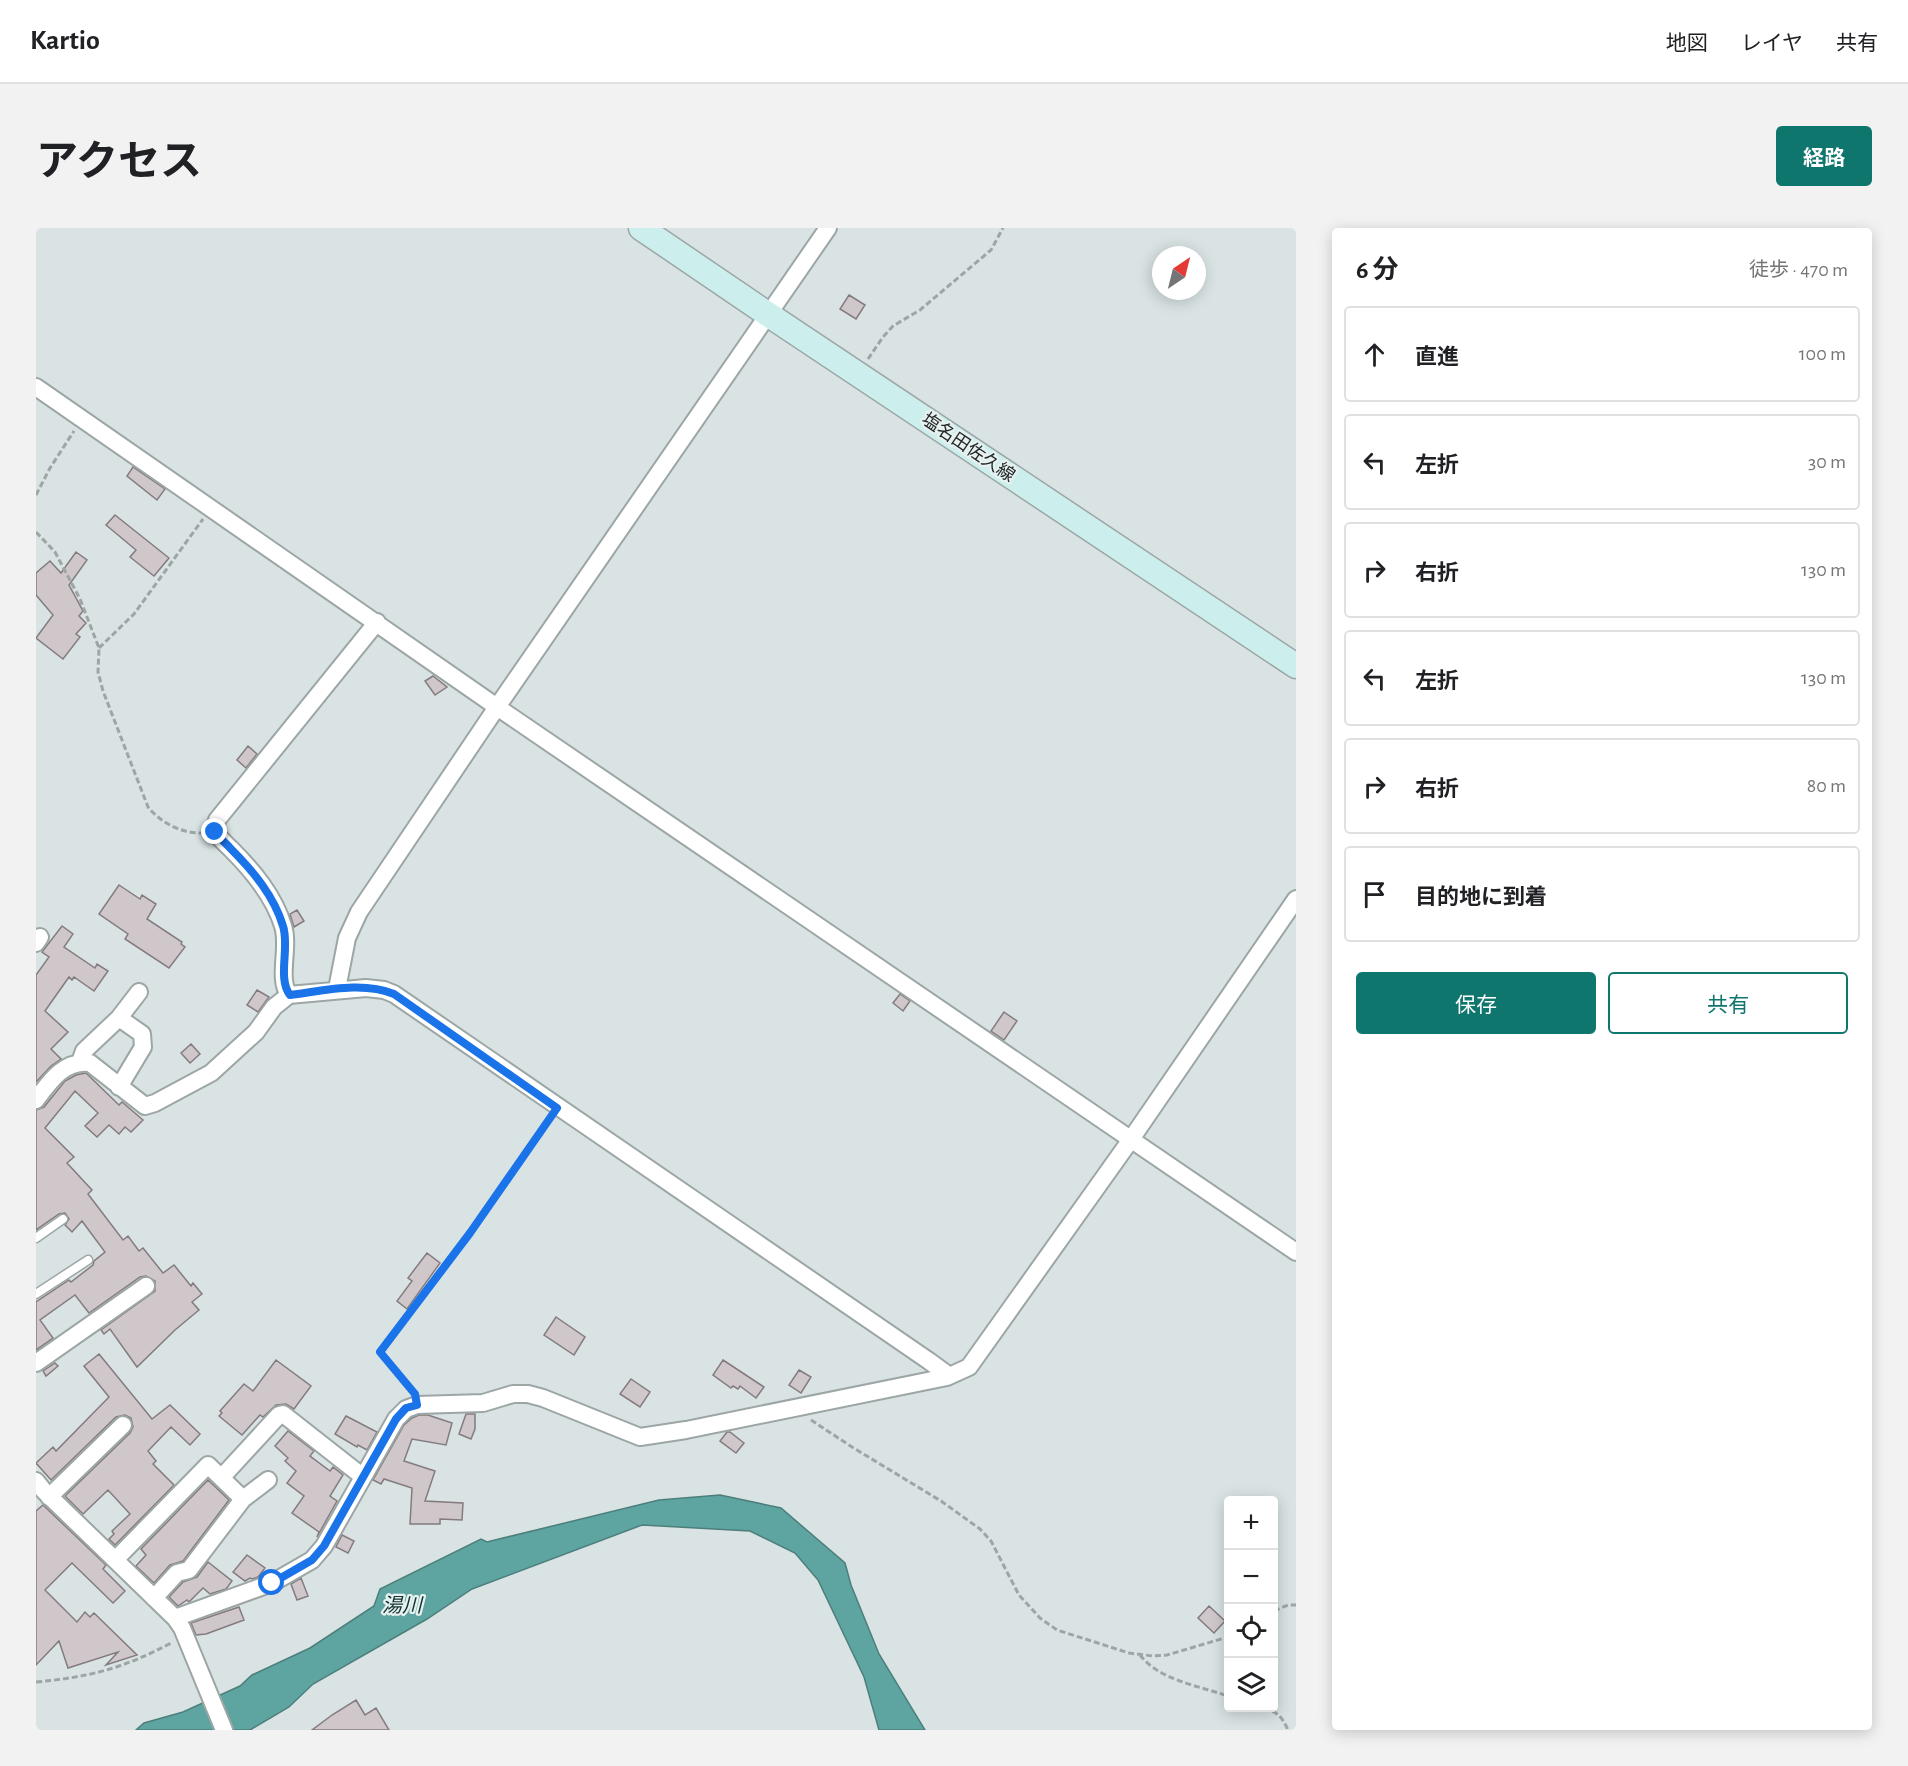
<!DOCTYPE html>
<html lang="ja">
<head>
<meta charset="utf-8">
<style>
  :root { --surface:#fff; --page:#f2f2f2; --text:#202124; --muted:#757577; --line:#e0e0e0; --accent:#0f766e }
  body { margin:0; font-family:"Alegreya Sans","Noto Sans JP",sans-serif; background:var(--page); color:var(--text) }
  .controls { position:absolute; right:18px; bottom:18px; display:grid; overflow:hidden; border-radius:6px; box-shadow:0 3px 15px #0003 }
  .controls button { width:54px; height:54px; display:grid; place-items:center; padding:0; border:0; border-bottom:2px solid var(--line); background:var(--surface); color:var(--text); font:30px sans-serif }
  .compass { position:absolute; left:1116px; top:18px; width:54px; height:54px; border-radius:50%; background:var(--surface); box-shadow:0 3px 15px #0003; rotate:35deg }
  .stop { position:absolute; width:18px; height:18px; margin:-14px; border:4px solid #1a73e8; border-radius:50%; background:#fff }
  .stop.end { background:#1a73e8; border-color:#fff; box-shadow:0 2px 6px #0008 }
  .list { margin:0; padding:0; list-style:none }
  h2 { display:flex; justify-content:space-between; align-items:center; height:78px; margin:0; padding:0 24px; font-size:26px }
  h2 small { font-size:20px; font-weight:400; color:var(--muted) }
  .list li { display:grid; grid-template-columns:39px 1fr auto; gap:18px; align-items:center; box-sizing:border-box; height:96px; margin:0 12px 12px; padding:0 12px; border:2px solid var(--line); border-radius:6px }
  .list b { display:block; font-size:22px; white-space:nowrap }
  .list em { font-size:20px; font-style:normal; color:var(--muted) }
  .actions { display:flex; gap:12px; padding:18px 24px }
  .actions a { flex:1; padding:14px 0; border:2px solid var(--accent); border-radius:6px; text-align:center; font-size:21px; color:var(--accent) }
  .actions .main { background:var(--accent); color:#fff }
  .icon { flex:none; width:33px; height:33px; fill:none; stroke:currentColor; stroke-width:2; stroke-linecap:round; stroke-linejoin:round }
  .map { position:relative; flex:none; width:1260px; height:1502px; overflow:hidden; border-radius:6px }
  header { display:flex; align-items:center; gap:36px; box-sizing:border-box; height:84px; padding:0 30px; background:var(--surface); border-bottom:2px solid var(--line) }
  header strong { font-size:28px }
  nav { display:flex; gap:33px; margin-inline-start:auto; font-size:21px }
  .intro { display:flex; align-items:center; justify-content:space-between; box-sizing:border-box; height:144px; padding:0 36px }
  h1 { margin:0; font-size:42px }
  .button { padding:15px 27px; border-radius:6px; background:var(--accent); color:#fff; font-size:21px; font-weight:700 }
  main { display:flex; gap:36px; padding:0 36px }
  aside { flex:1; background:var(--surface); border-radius:6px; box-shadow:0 3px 15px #0003 }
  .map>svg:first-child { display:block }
  .water { fill:#5ea5a1; stroke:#4c7f7c; stroke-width:1.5 }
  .building { fill:#d0c7cb; stroke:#837b7f; stroke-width:1.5 }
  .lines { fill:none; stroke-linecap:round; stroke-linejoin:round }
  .service-casing { stroke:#9ca6a5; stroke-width:11 }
  .minor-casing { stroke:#9ca6a5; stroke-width:20 }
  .secondary-casing { stroke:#9ca6a5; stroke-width:27 }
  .path { stroke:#9da5a5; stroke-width:3; stroke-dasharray:6 3; stroke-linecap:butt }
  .service { stroke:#fff; stroke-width:8 }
  .minor { stroke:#fff; stroke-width:16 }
  .secondary { stroke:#ccefed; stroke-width:24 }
  .route { stroke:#1a73e8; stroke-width:8 }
  .labels { text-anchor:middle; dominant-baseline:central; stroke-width:4.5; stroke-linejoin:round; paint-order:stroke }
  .street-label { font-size:18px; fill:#232727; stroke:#e6f1f0 }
  .water-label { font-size:20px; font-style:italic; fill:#0f3332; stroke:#e6f1f0 }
</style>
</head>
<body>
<header>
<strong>Kartio</strong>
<nav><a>地図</a><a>レイヤ</a><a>共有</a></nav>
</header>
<div class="intro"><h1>アクセス</h1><a class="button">経路</a></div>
<main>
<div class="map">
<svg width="1260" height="1502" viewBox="0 0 1260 1502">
  <rect width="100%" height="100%" fill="#d9e3e3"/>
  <!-- water -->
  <path class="water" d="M684 1267 745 1280 809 1335 815 1357 843 1426 889 1502H843L828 1449 782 1352 759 1325 714 1303 606 1297 436 1361 391 1391 277 1456 253 1479 214 1502H100L108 1495 147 1484 204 1458 216 1447 274 1420 338 1378 344 1361 445 1311 451 1314 623 1272Z"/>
  <!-- building -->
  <path class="building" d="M813 67 829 77 820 91 804 81Z
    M97 239 129 261 121 272 91 248Z
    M79 287 133 330 118 348 94 329 100 322 70 297Z
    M40 324 51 332 33 357 47 383 43 388 50 395 40 406 44 409 27 431 0 410 17 387 0 367V345L14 333 25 345Z
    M397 448 411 459 399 467 389 453Z
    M212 518 221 526 210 540 201 532Z
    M83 657 104 671 106 667 120 676 111 691 146 714 145 716 149 719 133 740 89 711 92 706 63 686Z
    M261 682 268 693 258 699 254 686Z
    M26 698 37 706 28 719 59 740 61 736 72 743 58 763 38 749 36 752 33 749 9 783 32 804 15 821 25 831 15 838 0 854V747L13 729 6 724Z
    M221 762 233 769 222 784 211 777Z
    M864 766 874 773 867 783 857 775Z
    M968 784 981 793 968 812 955 803Z
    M155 816 164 826 154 835 145 825Z
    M50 845 83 877 86 874 107 892 95 904 89 899 83 906 73 897 61 909 49 898 62 885 39 863 9 900 38 929 31 935 56 962 52 966 87 1012 92 1008 103 1023 107 1020 127 1045 138 1037 155 1058 157 1055 166 1066 156 1074 163 1082 139 1102 101 1139 74 1101 68 1106 65 1102 119 1063V1053L110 1048 104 1049 53 1085 39 1067 4 1092 17 1110 0 1122V1074L33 1052 35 1054 57 1037 58 1033 69 1024 46 993 36 1004 29 997 33 991 29 985 23 986 0 1002V882L8 879 29 853 40 847Z
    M391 1025 404 1035 371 1081 361 1073 376 1053 372 1050Z
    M520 1089 549 1109 538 1127 508 1107Z
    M63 1126 116 1191 134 1177 164 1206 154 1217 135 1199 112 1223 120 1233 117 1236 138 1257 79 1317 73 1311 78 1306 76 1303 94 1286 72 1262 47 1286 29 1268 94 1205 97 1199 95 1190 89 1187 80 1189 15 1252 0 1235 17 1219 20 1223 73 1169 48 1138Z
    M240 1132 275 1158 258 1181 250 1176 240 1177 227 1189 224 1187 206 1207 183 1188 186 1185 184 1183 208 1156 217 1163Z
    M687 1132 728 1159 720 1170 704 1158 702 1161 697 1158 695 1160 677 1147Z
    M19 1135 22 1138 10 1148 7 1143Z
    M763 1142 775 1149 765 1165 753 1157Z
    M595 1151 614 1164 604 1179 584 1166Z
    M430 1186H439V1201L435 1211 423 1206Z
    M383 1187H392L416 1195 410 1217 376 1211 368 1233 399 1243 389 1273 427 1275 426 1292 404 1291V1296H374L376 1260 348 1251 345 1256 337 1252 368 1197 376 1190Z
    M310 1188 341 1204 331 1222 322 1217 321 1219 299 1206Z
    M252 1203 278 1223 274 1228 294 1243 297 1239 307 1247 294 1268 301 1273 281 1309 283 1304 256 1285 268 1268 251 1255 260 1243 249 1233 252 1230 239 1218Z
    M691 1204H694L708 1215 700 1225 684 1213Z
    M172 1252 193 1272 147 1333 134 1337 118 1355 100 1338 110 1327 105 1321Z
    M7 1277 70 1337 67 1341 89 1363 77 1375 36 1335 9 1362 41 1394 49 1384 54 1389 58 1385 101 1427 70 1437 82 1424 32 1440 23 1413 0 1437V1283Z
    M306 1307 318 1313 312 1325 300 1319Z
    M211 1327 229 1340 222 1349 216 1351 214 1350 209 1353 197 1344Z
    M172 1334 196 1353 190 1361 174 1366 167 1360 153 1374 151 1372 142 1378 133 1369 147 1354 161 1349Z
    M265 1350 272 1368 261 1372 255 1356Z
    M1173 1378 1189 1393 1178 1405 1162 1390Z
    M203 1379 208 1392 170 1406 160 1407 155 1395Z
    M320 1472 329 1487 340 1480 353 1502H276L296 1487Z"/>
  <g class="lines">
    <!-- service casing -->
    <g class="service-casing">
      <path id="service" d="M0 1010 27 991
        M0 1066 52 1032"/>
    </g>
    <!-- minor casing -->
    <g class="minor-casing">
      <path id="minor" d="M0 159 461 479 1260 1024
        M0 715 4 709
        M301 761 311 710 323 684 461 479 792 0
        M253 767C241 750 254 719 247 698 238 668 217 643 195 621 189 615 184 611 179 604L181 592 341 394
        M83 790 106 806 107 819 83 859
        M44 834 48 823 83 790 103 764
        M0 872C14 853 28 832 54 835L109 878 119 875 175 845 220 804 238 779 253 767 330 760 348 762 358 766 893 1133 908 1144 911 1149
        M0 1135 110 1058
        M186 1249 243 1187 247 1186 326 1248
        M0 1253 8 1263 139 1390 146 1400 188 1502
        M13 1269 87 1197
        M79 1332 172 1237 207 1271
        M118 1370 141 1345 153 1342 207 1271 232 1252
        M139 1390 236 1355 276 1332 288 1318 360 1191 370 1181 381 1177 447 1175 477 1166H492L507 1170 604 1209 650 1202 911 1149 933 1139 1091 917 1260 671"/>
    </g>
    <!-- secondary casing -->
    <g class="secondary-casing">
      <path id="secondary" d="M605 0 733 87 1260 438"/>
    </g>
    <!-- path -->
    <path class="path" d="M832 131 847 109 857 98 884 82 955 22 967 0
      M0 267 14 240 38 203
      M0 304 19 324 44 371 63 420 62 444 67 463 112 579C125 595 145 605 165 605
      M63 420 98 386 167 291
      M376 1162 343 1124 434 1005 514 891
      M775 1192 816 1219 905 1273 944 1301 955 1313 983 1367 1004 1390 1021 1402 1093 1425 1117 1428 1131 1427 1192 1409
      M1238 1383 1252 1377H1260
      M1104 1427C1123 1452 1163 1458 1192 1468
      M0 1454C55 1449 88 1440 137 1414
      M1228 1480C1242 1484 1246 1489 1252 1502"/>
    <!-- service -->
    <use href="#service" class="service"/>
    <!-- minor -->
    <use href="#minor" class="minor"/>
    <!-- secondary -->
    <use href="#secondary" class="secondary"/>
  </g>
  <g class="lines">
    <!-- route -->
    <path class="route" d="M179 604C184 611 190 615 195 621 217 643 238 668 247 698 254 719 241 750 254 767 287 763 326 753 358 766L521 880 434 1005 344 1124 379 1166 381 1177 370 1180 360 1191 288 1318 276 1332 236 1355"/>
  </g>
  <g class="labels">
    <!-- street labels -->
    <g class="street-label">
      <text transform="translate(932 220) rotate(34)">塩名田佐久線</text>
    </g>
    <!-- water labels -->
    <g class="water-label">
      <text x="366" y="1378">湯川</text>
    </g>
  </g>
</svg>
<div class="controls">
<button>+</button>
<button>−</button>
<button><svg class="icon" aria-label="locate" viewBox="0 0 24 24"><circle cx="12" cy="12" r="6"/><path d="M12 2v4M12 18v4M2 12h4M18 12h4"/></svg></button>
<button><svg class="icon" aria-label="layers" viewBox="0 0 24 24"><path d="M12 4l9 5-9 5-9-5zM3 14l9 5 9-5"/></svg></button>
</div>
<svg class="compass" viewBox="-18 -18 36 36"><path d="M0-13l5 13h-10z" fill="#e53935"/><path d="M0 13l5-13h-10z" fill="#757577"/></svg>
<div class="stop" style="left:236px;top:1355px"></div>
<div class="stop end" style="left:179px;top:604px"></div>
</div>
<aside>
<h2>6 分<small>徒歩 · 470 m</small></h2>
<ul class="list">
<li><svg class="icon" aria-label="ahead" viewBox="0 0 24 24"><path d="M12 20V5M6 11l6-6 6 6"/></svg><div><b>直進</b></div><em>100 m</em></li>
<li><svg class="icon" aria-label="left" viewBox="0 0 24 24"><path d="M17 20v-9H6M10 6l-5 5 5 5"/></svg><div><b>左折</b></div><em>30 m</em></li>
<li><svg class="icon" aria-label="right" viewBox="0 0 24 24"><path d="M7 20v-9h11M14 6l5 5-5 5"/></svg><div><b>右折</b></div><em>130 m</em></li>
<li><svg class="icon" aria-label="left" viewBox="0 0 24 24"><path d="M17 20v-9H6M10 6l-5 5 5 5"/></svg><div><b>左折</b></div><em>130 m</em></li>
<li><svg class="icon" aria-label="right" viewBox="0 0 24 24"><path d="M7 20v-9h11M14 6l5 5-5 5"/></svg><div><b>右折</b></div><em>80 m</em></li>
<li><svg class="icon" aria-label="arrive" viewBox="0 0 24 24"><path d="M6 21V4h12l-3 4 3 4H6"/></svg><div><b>目的地に到着</b></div></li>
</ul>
<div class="actions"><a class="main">保存</a><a>共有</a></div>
</aside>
</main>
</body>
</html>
